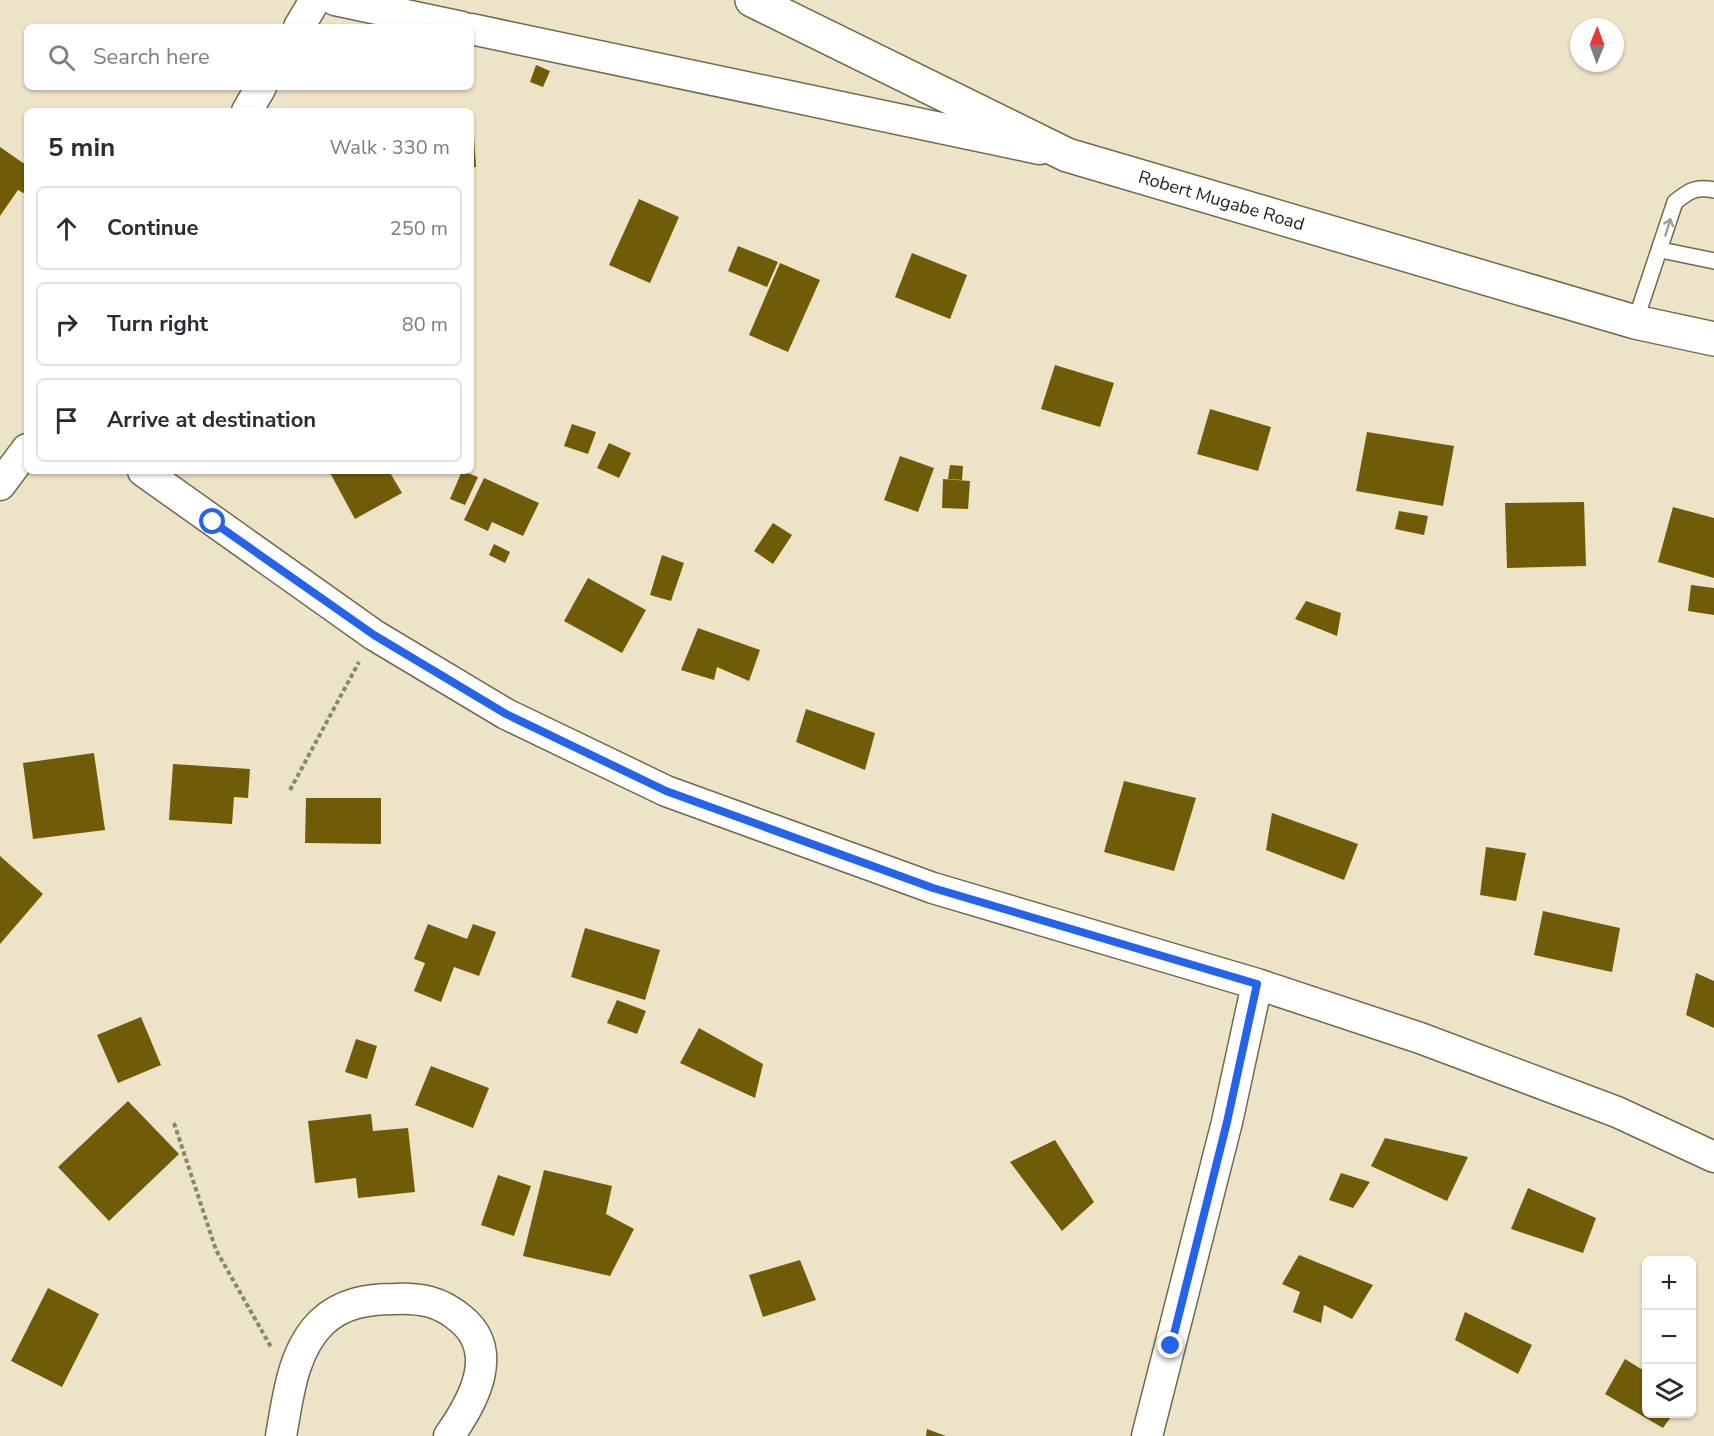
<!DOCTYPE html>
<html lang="en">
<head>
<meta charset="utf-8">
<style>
  :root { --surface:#fff; --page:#f7f7f7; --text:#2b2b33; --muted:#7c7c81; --line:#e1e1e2 }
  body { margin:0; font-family:"Nunito Sans",sans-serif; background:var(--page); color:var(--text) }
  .controls { position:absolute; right:18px; bottom:18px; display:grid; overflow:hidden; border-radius:9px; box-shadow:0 2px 4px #0004 }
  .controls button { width:54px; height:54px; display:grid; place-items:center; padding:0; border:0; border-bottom:2px solid var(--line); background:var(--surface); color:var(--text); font:30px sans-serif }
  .compass { position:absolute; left:1570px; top:18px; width:54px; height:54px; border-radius:50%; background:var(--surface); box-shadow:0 2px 4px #0004; rotate:1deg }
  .stop { position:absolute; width:18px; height:18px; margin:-14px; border:4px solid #2563eb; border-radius:50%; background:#fff }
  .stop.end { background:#2563eb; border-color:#fff; box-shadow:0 2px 6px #0008 }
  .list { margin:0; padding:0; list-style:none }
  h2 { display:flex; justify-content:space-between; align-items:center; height:78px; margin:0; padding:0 24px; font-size:26px }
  h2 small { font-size:20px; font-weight:400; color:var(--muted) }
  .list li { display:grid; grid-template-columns:39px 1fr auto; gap:18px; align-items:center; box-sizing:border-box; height:84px; margin:0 12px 12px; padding:0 12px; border:2px solid var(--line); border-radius:9px }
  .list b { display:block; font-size:22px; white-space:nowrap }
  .list em { font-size:20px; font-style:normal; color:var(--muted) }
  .icon { flex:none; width:33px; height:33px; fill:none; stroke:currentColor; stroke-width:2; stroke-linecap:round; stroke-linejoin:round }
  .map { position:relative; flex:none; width:1714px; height:1436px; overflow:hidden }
  .search { position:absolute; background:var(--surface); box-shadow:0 2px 4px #0004; left:24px; top:24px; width:450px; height:66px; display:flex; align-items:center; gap:15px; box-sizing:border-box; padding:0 21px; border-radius:9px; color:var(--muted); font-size:22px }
  .panel { position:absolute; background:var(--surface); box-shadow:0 2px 4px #0004; left:24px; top:108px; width:450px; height:366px; border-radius:9px }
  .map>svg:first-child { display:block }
  .building { fill:#705c08 }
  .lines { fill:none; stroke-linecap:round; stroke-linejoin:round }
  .service-casing { stroke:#71694f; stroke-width:18 }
  .minor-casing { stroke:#71694f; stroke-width:33 }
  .secondary-casing { stroke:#71694f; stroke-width:36 }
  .path { stroke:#8b8571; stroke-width:4; stroke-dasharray:4.5 3; stroke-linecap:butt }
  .service { stroke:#fff; stroke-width:15 }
  .minor { stroke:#fff; stroke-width:30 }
  .secondary { stroke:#fff; stroke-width:33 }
  .oneway { stroke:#9e9d98 }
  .route { stroke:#2563eb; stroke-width:8 }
  .labels { text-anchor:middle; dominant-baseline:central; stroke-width:6; stroke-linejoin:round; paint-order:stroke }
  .street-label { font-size:18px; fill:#28251a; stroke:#ede4c7 }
</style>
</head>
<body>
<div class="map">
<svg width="1714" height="1436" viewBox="0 0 1714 1436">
  <rect width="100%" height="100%" fill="#ede4c7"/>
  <!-- building -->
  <path class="building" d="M536 65 550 71 543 87 530 82Z
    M471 123H473L476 167H471Z
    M0 147 23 163 27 162V195L18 190 0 216Z
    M639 199 679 217 650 283 609 265Z
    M738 246 778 262 767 287 728 271Z
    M912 253 967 275 950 319 895 297Z
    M780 263 820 280 788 352 749 335Z
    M1055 365 1114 383 1100 427 1041 409Z
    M1210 409 1271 427 1258 471 1197 454Z
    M572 424 596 432 588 454 564 446Z
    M1367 432 1454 446 1443 506 1356 491Z
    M609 443 631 453 619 478 597 468Z
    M900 456 934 468 918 512 884 500Z
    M950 465 963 466 962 480 948 479Z
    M329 471H389L402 493 355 519Z
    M462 471 478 477 465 505 450 499Z
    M484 478 539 503 523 536 492 522 488 531 464 520Z
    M943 479 970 481 968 509 942 508Z
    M1584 502 1586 566 1507 568 1505 503Z
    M1673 507 1714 518V578L1658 562Z
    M1399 511 1428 516 1424 535 1395 529Z
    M773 523 792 535 773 564 754 551Z
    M494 544 510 552 505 563 489 555Z
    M662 555 684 563 671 601 650 595Z
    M588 578 646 610 622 653 564 621Z
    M1691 585 1714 588V615L1688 611Z
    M1306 601 1341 613 1337 636 1295 619Z
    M698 628 760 650 749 681 717 667 714 680 681 670Z
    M806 709 875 733 865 770 796 742Z
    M94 753 105 830 33 839 23 763Z
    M173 764 250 769 248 798 234 797 232 824 169 820Z
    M1124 781 1196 798 1174 871 1104 852Z
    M306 798H381V844L305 843Z
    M1272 813 1358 844 1344 880 1266 850Z
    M1486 847 1526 853 1516 901 1480 895Z
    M0 856 43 894 0 944Z
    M1543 911 1620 928 1612 972 1534 955Z
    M428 924 467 939 473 924 496 932 479 976 454 967 441 1002 414 991 425 963 414 959Z
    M585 928 660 950 645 1000 571 977Z
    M1696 973 1714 981V1028L1686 1015Z
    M617 1000 646 1011 637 1034 607 1023Z
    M141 1017 161 1065 118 1083 97 1035Z
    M699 1028 763 1064 755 1098 680 1063Z
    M356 1039 377 1046 367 1079 345 1072Z
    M431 1066 489 1088 473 1128 415 1105Z
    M128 1101 179 1154 109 1221 58 1167Z
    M371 1114 373 1131 408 1128 415 1192 358 1198 356 1178 315 1183 308 1121Z
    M1385 1138 1468 1157 1447 1201 1371 1166Z
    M1055 1140 1094 1202 1062 1231 1010 1162Z
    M544 1170 612 1186 606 1214 634 1229 610 1276 523 1256Z
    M1341 1173 1370 1182 1353 1208 1329 1200Z
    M498 1175 531 1186 514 1236 481 1225Z
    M1528 1188 1596 1218 1583 1253 1511 1229Z
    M1299 1255 1373 1285 1352 1319 1324 1305 1321 1323 1293 1312 1300 1292 1282 1284Z
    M800 1260 816 1300 763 1317 749 1275Z
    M48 1288 99 1314 62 1387 11 1361Z
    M1465 1312 1532 1345 1518 1374 1455 1340Z
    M1625 1359 1646 1372V1414H1673L1663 1428 1605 1394Z
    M927 1429 946 1436H926Z"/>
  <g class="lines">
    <!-- service casing -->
    <g class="service-casing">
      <path id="service" d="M1661 250 1714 261
        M1635 322 1675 202C1689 191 1696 186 1714 190"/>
    </g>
    <!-- minor casing -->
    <g class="minor-casing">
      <path id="minor" d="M335 0 462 27
        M299 27 315 0
        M471 29 1040 149
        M247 111 261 87
        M143 471 374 635 506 714 666 791 933 888 1257 984 1420 1038 1617 1112 1714 1157
        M0 485 27 449
        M281 1436C288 1398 292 1351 322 1322 342 1303 368 1299 394 1299 421 1298 440 1301 461 1319 501 1352 473 1402 449 1436
        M1147 1436 1227 1122 1257 984"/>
    </g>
    <!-- secondary casing -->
    <g class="secondary-casing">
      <g id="secondary">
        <path id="s1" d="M752 0 1067 155 1635 322 1714 339"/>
      </g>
    </g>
    <!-- path -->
    <path class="path" d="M290 790 359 662
      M174 1123 216 1250 271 1347"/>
    <!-- service -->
    <use href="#service" class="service"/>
    <!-- minor -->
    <use href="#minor" class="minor"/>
    <!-- secondary -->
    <use href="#secondary" class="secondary"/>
  </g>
  <!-- one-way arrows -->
  <defs><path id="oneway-shaft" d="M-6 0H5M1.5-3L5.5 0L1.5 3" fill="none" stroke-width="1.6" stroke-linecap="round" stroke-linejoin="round" transform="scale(1.5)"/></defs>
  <use class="oneway" href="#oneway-shaft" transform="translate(1668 227) rotate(-73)"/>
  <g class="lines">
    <!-- route -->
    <path class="route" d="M213 522 374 635 506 714 666 791 933 888 1257 984 1227 1122 1171 1346"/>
  </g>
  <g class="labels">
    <!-- street labels -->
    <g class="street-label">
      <text stroke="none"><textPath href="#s1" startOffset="512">Robert Mugabe Road</textPath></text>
    </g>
  </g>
</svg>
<div class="controls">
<button>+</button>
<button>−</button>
<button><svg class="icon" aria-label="layers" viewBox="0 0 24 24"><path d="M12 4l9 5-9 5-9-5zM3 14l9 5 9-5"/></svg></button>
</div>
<svg class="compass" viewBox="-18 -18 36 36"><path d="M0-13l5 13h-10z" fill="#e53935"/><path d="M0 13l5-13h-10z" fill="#7c7c81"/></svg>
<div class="stop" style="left:213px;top:522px"></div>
<div class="stop end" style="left:1171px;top:1346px"></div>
<div class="search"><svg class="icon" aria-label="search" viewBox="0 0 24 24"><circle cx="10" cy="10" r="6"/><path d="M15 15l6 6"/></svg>Search here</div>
<section class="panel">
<h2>5 min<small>Walk · 330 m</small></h2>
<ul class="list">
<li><svg class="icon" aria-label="ahead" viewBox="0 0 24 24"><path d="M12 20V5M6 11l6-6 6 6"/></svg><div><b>Continue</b></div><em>250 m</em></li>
<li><svg class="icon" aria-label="right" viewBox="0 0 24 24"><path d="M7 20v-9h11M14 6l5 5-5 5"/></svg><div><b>Turn right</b></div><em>80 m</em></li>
<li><svg class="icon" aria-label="arrive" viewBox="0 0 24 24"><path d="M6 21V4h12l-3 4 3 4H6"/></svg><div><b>Arrive at destination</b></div></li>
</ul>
</section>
</div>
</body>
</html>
